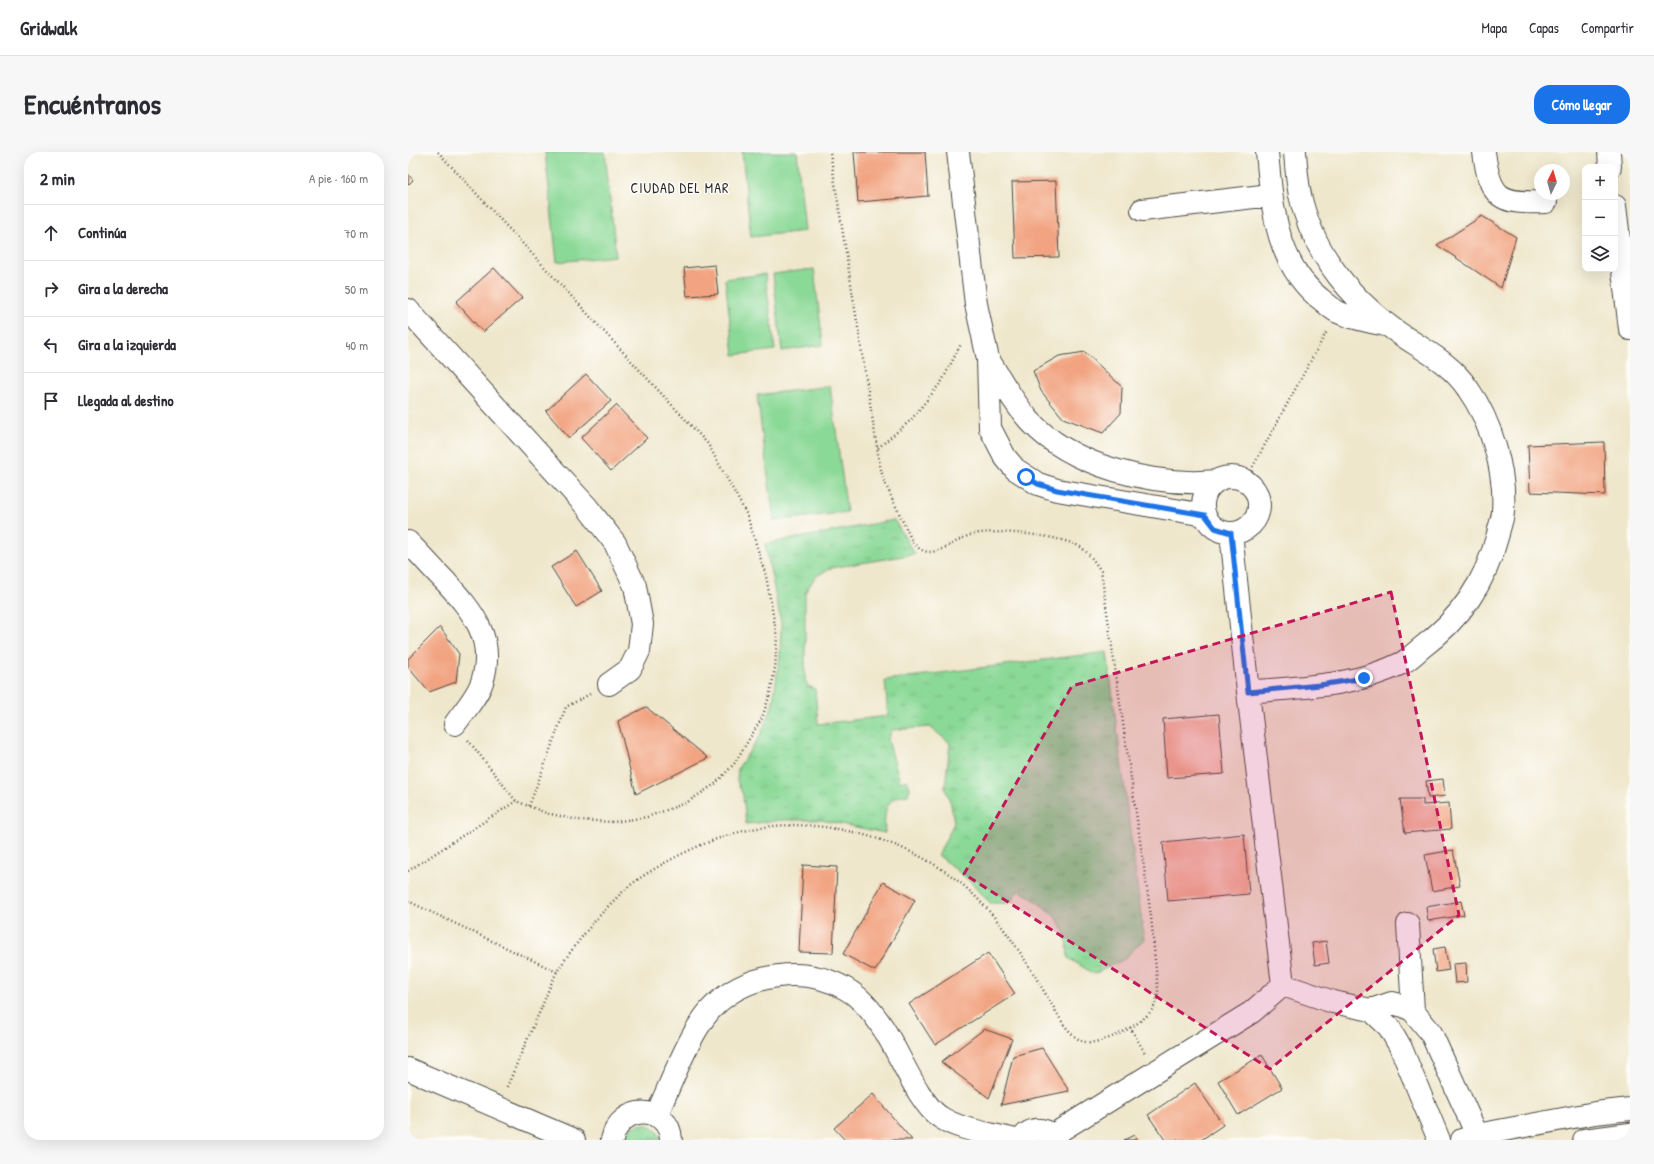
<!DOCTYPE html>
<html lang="es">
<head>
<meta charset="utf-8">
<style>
  :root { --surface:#fff; --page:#f7f7f7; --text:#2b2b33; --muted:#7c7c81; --line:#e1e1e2; --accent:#1a73e8 }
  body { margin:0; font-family:"Patrick Hand",sans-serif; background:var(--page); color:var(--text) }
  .controls { position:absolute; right:12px; top:12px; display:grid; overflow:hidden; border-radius:8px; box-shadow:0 4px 16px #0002 }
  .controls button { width:36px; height:36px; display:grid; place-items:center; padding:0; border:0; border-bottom:1px solid var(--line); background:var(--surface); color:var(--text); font:20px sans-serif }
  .compass { position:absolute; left:1126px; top:12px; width:36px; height:36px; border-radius:50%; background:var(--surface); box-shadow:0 4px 16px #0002; rotate:5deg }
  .stop { position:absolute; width:12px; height:12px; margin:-9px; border:3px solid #1a73e8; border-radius:50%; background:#fff }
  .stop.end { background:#1a73e8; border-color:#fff; box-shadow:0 1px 4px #0008 }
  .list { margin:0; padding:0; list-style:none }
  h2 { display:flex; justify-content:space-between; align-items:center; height:52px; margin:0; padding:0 16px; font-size:17px }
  h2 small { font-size:13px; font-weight:400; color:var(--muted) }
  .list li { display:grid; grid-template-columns:26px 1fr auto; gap:12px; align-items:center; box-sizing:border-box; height:56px; padding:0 16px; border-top:1px solid var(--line) }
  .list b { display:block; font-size:15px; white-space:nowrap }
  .list em { font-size:13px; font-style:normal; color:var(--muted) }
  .icon { flex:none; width:22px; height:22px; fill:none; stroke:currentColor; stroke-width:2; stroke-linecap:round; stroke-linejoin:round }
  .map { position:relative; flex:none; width:1222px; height:988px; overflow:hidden; border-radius:16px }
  header { display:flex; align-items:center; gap:24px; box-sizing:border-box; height:56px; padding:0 20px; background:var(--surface); border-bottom:1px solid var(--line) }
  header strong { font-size:19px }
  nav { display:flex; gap:22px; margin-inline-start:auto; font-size:14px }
  .intro { display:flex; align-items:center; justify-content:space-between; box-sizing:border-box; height:96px; padding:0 24px }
  h1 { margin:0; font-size:28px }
  .button { padding:10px 18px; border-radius:16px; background:var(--accent); color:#fff; font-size:14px; font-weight:700 }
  main { display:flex; gap:24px; padding:0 24px }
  aside { flex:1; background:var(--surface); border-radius:16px; box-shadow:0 4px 16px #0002 }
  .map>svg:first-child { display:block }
  .grass { fill:url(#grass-tufts); stroke:#5b8261 }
  .pitch { fill:#8bd997; stroke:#5b8261 }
  .building { fill:#f2a482 }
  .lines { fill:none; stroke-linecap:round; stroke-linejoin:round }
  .minor-casing { stroke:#484743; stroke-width:24 }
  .highway-casing { stroke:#484743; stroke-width:24 }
  .path { stroke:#484743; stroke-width:2.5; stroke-dasharray:1 3; stroke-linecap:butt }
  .minor { stroke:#fff; stroke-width:22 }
  .highway { stroke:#fff; stroke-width:22 }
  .route { stroke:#1a73e8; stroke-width:5 }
  .marked { fill:#c2185b; fill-opacity:0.2; stroke:#c2185b; stroke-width:3; stroke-dasharray:8 5; stroke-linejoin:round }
  .labels { text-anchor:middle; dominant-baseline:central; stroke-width:3; stroke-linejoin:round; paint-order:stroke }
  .neighbourhood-label { font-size:14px; letter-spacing:1px; fill:#2b2b2b; stroke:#fdfcf7 }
</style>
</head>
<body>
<header>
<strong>Gridwalk</strong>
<nav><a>Mapa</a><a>Capas</a><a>Compartir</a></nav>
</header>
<div class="intro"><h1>Encuéntranos</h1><a class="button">Cómo llegar</a></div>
<main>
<aside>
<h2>2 min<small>A pie · 160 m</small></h2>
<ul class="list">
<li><svg class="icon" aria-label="ahead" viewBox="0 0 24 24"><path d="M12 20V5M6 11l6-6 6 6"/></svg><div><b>Continúa</b></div><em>70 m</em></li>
<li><svg class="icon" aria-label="right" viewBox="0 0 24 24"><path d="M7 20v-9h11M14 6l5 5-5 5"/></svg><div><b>Gira a la derecha</b></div><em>50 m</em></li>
<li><svg class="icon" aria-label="left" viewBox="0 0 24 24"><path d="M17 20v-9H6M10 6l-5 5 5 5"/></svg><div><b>Gira a la izquierda</b></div><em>40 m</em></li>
<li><svg class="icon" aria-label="arrive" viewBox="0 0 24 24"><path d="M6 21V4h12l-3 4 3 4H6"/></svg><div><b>Llegada al destino</b></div></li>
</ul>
</aside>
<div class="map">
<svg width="1222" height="988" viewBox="0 0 1222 988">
  <defs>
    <pattern id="grass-tufts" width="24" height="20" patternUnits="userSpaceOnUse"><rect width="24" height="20" fill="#8bd997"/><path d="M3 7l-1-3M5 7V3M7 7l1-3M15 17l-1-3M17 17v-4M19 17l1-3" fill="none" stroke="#78ba82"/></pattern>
  </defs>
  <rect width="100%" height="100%" fill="#fdfcf7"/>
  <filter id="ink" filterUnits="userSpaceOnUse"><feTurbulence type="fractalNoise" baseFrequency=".025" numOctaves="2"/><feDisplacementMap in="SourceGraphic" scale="8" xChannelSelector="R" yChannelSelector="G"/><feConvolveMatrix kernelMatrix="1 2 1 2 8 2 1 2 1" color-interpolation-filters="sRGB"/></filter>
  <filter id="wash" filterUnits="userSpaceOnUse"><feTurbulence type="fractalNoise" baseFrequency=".012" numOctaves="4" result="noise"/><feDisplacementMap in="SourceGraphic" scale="16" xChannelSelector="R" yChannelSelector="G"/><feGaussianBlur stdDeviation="0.9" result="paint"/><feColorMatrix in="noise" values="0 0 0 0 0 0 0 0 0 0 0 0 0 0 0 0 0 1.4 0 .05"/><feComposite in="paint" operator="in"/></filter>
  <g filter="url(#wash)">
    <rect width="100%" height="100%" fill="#efe7cc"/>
    <!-- grass -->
    <path class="grass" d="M486 368 507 402 423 416 407 425 397 441V528L400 534 407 537 410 572 480 564 477 528 699 500 736 787 715 808 686 822 660 806C660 767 641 758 611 738L602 751H582L563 730 530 703 546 671 543 652 537 636 542 591 522 575 484 578 480 588 492 630 499 628 502 636 500 643C476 644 476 661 477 681L413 668H376L338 672 335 643 329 629 330 616 352 584 364 555 372 505 373 470 357 392Z
      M234 972C244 973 250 978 253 988H216C218 978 224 974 234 972Z"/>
    <!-- pitch -->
    <path class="pitch" d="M137 0H197L208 104 149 110Z
      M334 0H389L397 79 343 85Z
      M406 117 415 193 374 199 365 122Z
      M357 122 367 198 326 203 317 127Z
      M422 234 439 360 366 369 349 243Z"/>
    <g id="blocks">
      <!-- building -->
      <path class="building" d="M446 0H517L520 44 450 50Z
        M0 22 5 28 0 33Z
        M648 29 651 105 607 106 604 30Z
        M1074 64 1108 85 1093 136 1029 93Z
        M307 113 310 142 279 144 276 116Z
        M86 116 114 146 75 180 48 150Z
        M677 200 714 235 713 261 695 281 655 266 633 239 625 219 651 204Z
        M178 222 203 249 161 286 138 259Z
        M208 253 239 286 203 319 173 286Z
        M1196 290 1197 343 1122 340 1120 293Z
        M169 399 194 439 168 455 143 415Z
        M32 475 51 502 48 530 21 540 0 515V507Z
        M238 555 300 606 228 642 210 569Z
        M811 562 816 622 759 626 755 567Z
        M1035 627 1037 644 1020 646 1018 629Z
        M992 647H1015V653L1041 651 1043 677 997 681Z
        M836 682 841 742 760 749 755 690Z
        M1045 698 1052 734 1024 739 1017 703Z
        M395 713 429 715 425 801 391 800Z
        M475 730 507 748 467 819 435 802Z
        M1053 749 1056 763 1020 769 1018 755Z
        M918 789 921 811 907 813 904 791Z
        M1037 795 1041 818 1028 820 1025 797Z
        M580 801 607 842 527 893 501 852Z
        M1058 811 1059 830 1047 831 1045 812Z
        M576 877 604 887 581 946 533 910Z
        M634 896 661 939 593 953 605 904Z
        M854 903 874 936 830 963 810 929Z
        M787 931 815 973 793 988H757L740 963Z
        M465 942 504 988H437L426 976Z
        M726 983 729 988H716Z"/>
    </g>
  </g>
  <g filter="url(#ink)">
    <use href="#blocks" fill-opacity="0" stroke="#484743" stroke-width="1"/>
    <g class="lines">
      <!-- minor casing -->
      <g class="minor-casing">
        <path id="minor" d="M550 0 568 152 580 207 582 276 597 305 607 317 630 332 649 338 797 363
          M859 0C864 55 868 114 915 149 920 153 925 158 930 160 944 167 962 169 977 173
          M1076 0C1082 47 1092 52 1138 50
          M1201 0 1202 15
          M1207 54 1222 177
          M734 58 863 43
          M0 158 179 355 207 391 227 434 234 472 231 499 222 517 201 532
          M580 207C593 227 604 249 621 268 663 315 748 335 809 329
          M795 353a28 28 0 1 1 56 0a28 28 0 1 1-56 0Z
          M823 381 840 540 875 833 925 850 963 858 984 851 996 854 1005 859 1023 881 1069 983
          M0 390C13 403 25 417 38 430 65 460 88 487 74 530 69 545 56 559 47 572
          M840 540C890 535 947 535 994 511 1000 508 1006 502 1012 497 1053 466 1077 432 1090 382 1091 375 1095 367 1095 359 1098 320 1083 269 1060 237 1040 207 1008 195 981 174 937 140 904 97 892 43 889 29 888 14 887 0
          M1000 772 1005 859
          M963 858 981 875 993 896 1031 988
          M0 917 166 988
          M248 964C262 934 283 876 306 854 340 821 397 813 438 837 453 845 466 862 475 876 490 898 511 952 532 965 553 979 583 981 607 988
          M645 983 844 860 875 833
          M204 988C212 950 262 953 263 988
          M613 988C623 974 639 975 649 988"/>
      </g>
      <!-- highway casing -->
      <g class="highway-casing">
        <path id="highway" d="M1054 988 1069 983 1187 961 1222 957
          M1176 988 1222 982"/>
      </g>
      <!-- path -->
      <path class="path" d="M30 0 300 292 339 363 358 424 369 485 367 516 362 542 354 566 326 612 307 632 278 651 239 665 206 670 170 668 138 661 108 649 60 588
        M470 296 503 268 534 229 553 192
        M837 329 919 179
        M121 654 158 555 182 542
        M0 719 108 649
        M0 749 149 820
        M722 875 737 901
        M99 935C110 909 121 883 133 857 138 845 143 830 150 818 169 789 204 745 232 726 267 703 309 683 350 676 414 665 493 686 545 725 595 763 624 820 656 873 661 879 667 886 674 889 691 896 733 873 743 859 748 853 749 847 750 839L743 764 693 419C687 410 682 403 674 396 655 383 589 377 566 382 552 385 541 396 528 399 517 402 510 397 504 389L476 329 472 314 422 0"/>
      <!-- minor -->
      <use href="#minor" class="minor"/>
      <!-- highway -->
      <use href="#highway" class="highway"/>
    </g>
  </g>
  <g class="lines" filter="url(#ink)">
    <!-- route -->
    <path class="route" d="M618 325 630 332 649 338 797 363 807 376 823 381 840 540 912 533 956 526"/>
  </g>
  <!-- marked area -->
  <path class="marked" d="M983 440 1051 763 862 917 556 722 664 534Z"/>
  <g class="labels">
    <!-- neighbourhood labels -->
    <g class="neighbourhood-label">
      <text x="272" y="35">CIUDAD DEL MAR</text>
    </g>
  </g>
</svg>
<div class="controls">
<button>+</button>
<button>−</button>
<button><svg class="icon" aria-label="layers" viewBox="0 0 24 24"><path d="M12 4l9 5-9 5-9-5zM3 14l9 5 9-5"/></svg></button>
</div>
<svg class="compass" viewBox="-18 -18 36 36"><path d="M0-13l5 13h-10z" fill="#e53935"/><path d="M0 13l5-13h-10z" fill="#7c7c81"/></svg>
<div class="stop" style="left:618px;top:325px"></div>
<div class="stop end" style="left:956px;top:526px"></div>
</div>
</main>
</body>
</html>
